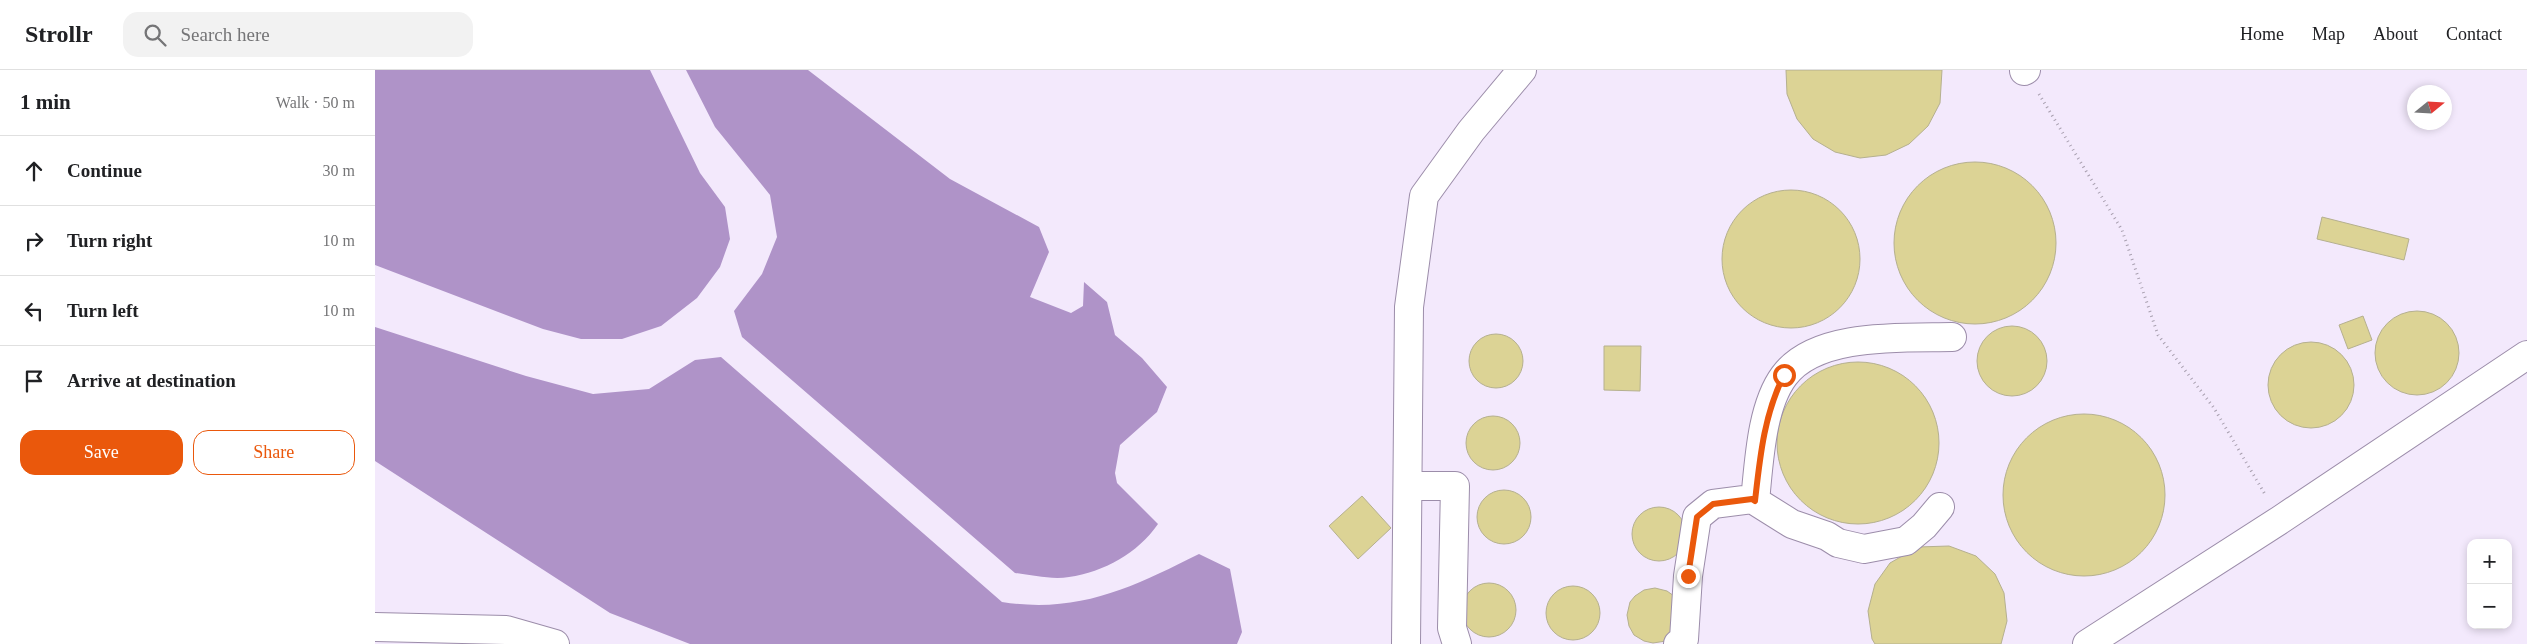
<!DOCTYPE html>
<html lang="en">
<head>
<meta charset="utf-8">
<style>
  :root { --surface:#fff; --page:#f2f2f2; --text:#202124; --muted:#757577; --line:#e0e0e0; --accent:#ea580c }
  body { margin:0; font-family:Georgia,serif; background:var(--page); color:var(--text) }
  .controls { position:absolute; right:15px; bottom:15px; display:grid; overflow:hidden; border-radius:10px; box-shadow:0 2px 8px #0003 }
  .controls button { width:45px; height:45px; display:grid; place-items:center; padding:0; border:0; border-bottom:1px solid var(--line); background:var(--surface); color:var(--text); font:25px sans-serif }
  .compass { position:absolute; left:2032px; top:15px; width:45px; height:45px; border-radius:50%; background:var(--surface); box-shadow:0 2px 8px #0003; rotate:72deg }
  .stop { position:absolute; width:15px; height:15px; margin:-11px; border:4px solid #ea580c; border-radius:50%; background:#fff }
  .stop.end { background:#ea580c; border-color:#fff; box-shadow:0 1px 5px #0008 }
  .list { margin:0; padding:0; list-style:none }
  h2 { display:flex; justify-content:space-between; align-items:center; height:65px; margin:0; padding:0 20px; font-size:21px }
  h2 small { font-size:16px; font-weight:400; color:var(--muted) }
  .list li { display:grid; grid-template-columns:32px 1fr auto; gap:15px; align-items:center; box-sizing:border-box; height:70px; padding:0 20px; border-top:1px solid var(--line) }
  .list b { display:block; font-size:19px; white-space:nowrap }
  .list em { font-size:16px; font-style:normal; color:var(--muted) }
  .actions { display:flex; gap:10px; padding:15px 20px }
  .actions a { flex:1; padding:11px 0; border:1px solid var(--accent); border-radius:15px; text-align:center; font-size:18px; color:var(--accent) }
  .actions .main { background:var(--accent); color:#fff }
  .icon { flex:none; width:28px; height:28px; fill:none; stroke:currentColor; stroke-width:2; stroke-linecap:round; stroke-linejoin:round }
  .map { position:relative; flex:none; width:2152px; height:574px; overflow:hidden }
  header { display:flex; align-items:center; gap:30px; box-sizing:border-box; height:70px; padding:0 25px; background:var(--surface); border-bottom:1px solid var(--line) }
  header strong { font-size:24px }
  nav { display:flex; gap:28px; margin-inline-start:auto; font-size:18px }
  .search { width:350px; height:45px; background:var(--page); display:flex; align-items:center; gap:12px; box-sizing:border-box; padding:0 18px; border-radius:15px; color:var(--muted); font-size:19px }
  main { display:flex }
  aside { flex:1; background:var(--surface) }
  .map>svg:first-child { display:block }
  .water { fill:#af93c8 }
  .building { fill:#dcd395; stroke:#b5b08f }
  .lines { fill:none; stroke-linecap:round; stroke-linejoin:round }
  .minor-casing { stroke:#9c8daa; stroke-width:30 }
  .path { stroke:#a9a0b0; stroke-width:3; stroke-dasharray:1 4; stroke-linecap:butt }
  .minor { stroke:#fff; stroke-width:28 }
  .route { stroke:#ea580c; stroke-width:6 }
</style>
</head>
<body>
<header>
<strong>Strollr</strong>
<div class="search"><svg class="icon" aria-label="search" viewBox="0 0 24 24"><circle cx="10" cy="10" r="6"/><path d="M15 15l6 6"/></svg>Search here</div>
<nav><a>Home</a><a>Map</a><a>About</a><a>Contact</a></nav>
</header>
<main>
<aside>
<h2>1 min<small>Walk · 50 m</small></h2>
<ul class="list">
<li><svg class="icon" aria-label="ahead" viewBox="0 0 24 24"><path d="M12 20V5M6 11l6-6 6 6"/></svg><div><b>Continue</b></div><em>30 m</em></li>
<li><svg class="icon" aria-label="right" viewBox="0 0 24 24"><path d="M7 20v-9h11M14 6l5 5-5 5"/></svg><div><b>Turn right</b></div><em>10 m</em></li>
<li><svg class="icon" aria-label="left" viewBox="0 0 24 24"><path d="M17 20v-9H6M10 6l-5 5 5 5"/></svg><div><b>Turn left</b></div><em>10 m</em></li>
<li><svg class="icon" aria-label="arrive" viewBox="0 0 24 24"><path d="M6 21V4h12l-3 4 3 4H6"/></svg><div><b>Arrive at destination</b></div></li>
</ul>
<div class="actions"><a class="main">Save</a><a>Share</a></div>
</aside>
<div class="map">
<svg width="2152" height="574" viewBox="0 0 2152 574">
  <rect width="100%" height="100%" fill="#f3e9fc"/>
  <!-- water -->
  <path class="water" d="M0 0H275L325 103 350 137 355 169 345 197 322 228 286 256 247 269H206L168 259 0 195Z
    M311 0H433L575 109 664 157 674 182 655 227 696 243 708 236 709 212 732 232 740 265 767 288 792 317 782 342 745 375 740 403 742 413 783 454C763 483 729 502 694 507 677 510 657 505 640 503L367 267 359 241 387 204 402 167 395 125 340 57Z
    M0 257 151 306 218 324 274 319 320 290 346 287 627 532C704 544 758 517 824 484L855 499 867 562 862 574H315L235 543 0 391Z"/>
  <!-- building -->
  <path class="building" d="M1411 0H1567L1565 33 1553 56 1534 74 1511 85 1485 88 1460 82 1438 69 1422 49 1412 24Z
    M1519 173a81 81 0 1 1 162 0a81 81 0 1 1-162 0Z
    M1347 189a69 69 0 1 1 138 0a69 69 0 1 1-138 0Z
    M1947 147 2034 169 2029 190 1942 169Z
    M2000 283a42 42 0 1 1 84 0a42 42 0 1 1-84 0Z
    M1988 246 1997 270 1973 279 1964 255Z
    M1602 291a35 35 0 1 1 70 0a35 35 0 1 1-70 0Z
    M1094 291a27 27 0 1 1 54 0a27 27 0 1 1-54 0Z
    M1893 315a43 43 0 1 1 86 0a43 43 0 1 1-86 0Z
    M1229 276H1266L1265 321 1229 320Z
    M1402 373a81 81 0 1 1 162 0a81 81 0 1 1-162 0Z
    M1628 425a81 81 0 1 1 162 0a81 81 0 1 1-162 0Z
    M1091 373a27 27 0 1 1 54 0a27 27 0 1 1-54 0Z
    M1102 447a27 27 0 1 1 54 0a27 27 0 1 1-54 0Z
    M987 426 1016 458 983 489 954 456Z
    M1257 464a27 27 0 1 1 54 0a27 27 0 1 1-54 0Z
    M1574 476 1601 486 1620 504 1629 523 1632 551 1626 574H1500L1497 569 1493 541 1500 514 1515 493 1543 477Z
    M1087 540a27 27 0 1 1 54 0a27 27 0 1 1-54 0Z
    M1171 543a27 27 0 1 1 54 0a27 27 0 1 1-54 0Z
    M1280 518 1292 521 1299 526 1301 564 1291 571 1278 573 1269 571 1259 565 1254 556 1252 545 1255 532 1260 526 1269 520Z"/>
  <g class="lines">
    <!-- minor casing -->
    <g class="minor-casing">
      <path id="minor" d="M1649 1 1651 0
        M1033 416H1080L1077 558 1082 574
        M1380 431C1384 393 1386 337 1409 306 1441 262 1529 268 1577 267
        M0 557 131 560 180 574
        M1031 574 1034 237 1049 126 1096 61 1147 0
        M1303 574 1309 569 1313 506 1322 447 1338 434 1377 429 1417 454 1452 466 1463 473 1489 479 1531 471 1549 456 1565 437
        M1712 574 1905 450 2152 285"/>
    </g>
    <!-- path -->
    <path class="path" d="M1664 24 1747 160 1783 265 1839 338 1891 426"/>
    <!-- minor -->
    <use href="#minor" class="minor"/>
  </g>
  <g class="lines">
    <!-- route -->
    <path class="route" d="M1313 506 1322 447 1338 434 1377 429 1380 431C1385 387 1389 345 1409 305"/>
  </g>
</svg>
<div class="controls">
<button>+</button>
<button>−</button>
</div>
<svg class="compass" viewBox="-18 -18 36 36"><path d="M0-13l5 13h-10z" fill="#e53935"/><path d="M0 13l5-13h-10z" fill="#757577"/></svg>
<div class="stop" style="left:1409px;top:305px"></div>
<div class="stop end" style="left:1313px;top:506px"></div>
</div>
</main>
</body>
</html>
